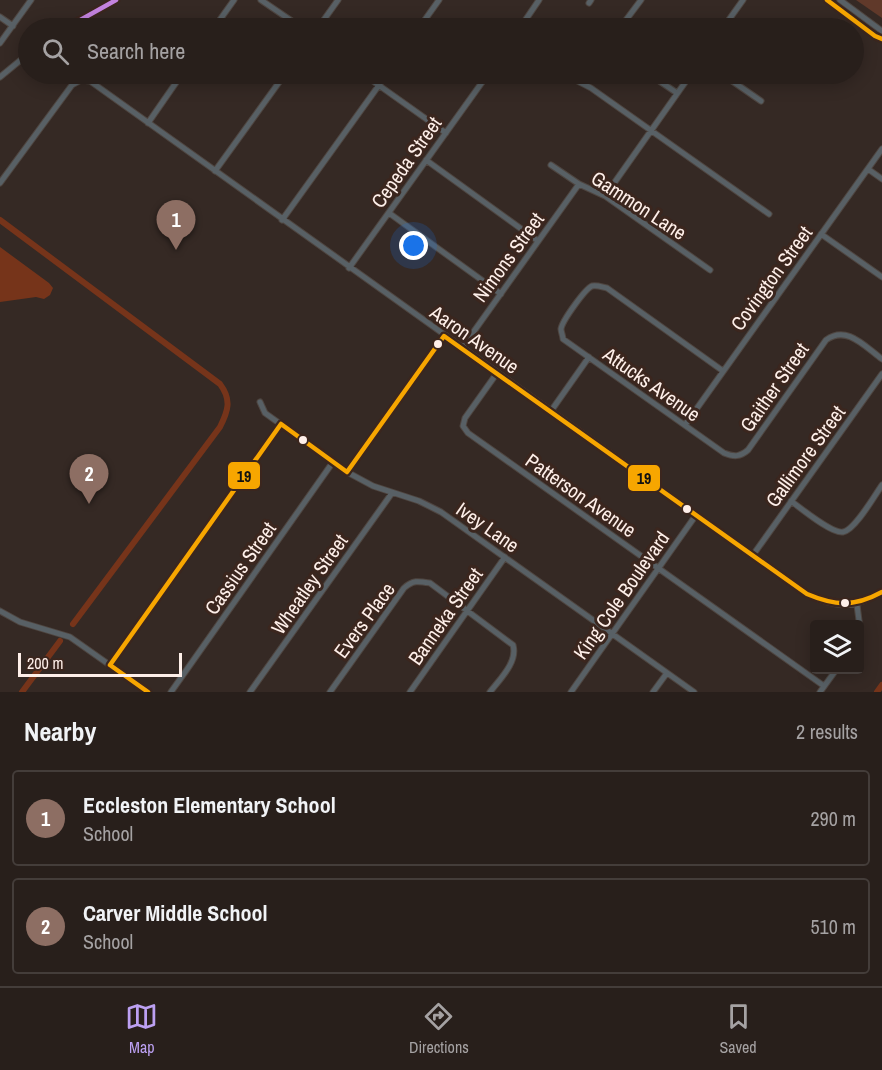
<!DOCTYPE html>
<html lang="en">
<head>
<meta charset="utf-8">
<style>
  :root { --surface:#281f1b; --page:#302724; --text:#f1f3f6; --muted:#a5a2a3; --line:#443d3a; --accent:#bca0f2 }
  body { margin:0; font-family:"Archivo Narrow",sans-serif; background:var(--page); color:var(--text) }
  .controls { position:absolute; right:18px; bottom:18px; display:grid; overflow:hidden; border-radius:6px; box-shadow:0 3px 15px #0003 }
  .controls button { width:54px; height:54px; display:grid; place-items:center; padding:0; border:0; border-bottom:2px solid var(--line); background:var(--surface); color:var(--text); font:30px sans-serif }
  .scale { position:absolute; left:18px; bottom:15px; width:164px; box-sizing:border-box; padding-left:6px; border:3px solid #feefe9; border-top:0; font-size:16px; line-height:21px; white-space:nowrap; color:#feefe9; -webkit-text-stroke:4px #3b261e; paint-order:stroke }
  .you { position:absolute; left:414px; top:246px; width:21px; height:21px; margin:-15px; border:4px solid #fff; border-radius:50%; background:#1a73e8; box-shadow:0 0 0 9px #1a73e833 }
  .badge { display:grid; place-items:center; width:39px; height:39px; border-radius:50%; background:var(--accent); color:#fff; font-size:20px; font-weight:700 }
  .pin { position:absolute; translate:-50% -50px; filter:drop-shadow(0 2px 3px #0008) }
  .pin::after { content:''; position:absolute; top:32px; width:21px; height:18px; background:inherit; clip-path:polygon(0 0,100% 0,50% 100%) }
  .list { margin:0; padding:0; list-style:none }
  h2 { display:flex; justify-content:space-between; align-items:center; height:78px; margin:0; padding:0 24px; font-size:26px }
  h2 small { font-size:20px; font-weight:400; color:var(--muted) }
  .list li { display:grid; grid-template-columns:39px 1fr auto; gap:18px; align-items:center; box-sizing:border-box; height:96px; margin:0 12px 12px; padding:0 12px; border:2px solid var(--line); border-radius:6px }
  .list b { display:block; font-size:22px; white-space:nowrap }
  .list p { margin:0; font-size:20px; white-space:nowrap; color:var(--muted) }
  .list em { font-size:20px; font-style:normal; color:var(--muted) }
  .icon { flex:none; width:33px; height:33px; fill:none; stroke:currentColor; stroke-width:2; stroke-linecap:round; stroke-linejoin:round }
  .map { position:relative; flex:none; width:882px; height:692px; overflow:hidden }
  .search { position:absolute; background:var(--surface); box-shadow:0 3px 15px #0003; left:18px; right:18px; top:18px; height:66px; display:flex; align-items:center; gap:15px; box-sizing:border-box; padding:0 21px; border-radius:33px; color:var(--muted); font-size:22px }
  .sheet { height:294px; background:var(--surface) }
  nav { display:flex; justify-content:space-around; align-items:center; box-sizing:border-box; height:84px; border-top:2px solid var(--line); background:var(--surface); font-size:16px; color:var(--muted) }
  nav a { display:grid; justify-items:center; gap:3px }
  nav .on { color:var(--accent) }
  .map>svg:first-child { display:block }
  .green { fill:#60392a }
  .water { fill:#76341a }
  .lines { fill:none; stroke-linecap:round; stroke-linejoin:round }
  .canal { stroke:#76341a; stroke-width:6 }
  .minor-casing { stroke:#4f4641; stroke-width:7 }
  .minor { stroke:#586065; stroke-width:5 }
  .bus-1-casing { stroke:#3b261e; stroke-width:9 }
  .bus-2-casing { stroke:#3b261e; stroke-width:9 }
  .bus-1 { stroke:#f7a600; stroke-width:4.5 }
  .bus-2 { stroke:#c483df; stroke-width:4.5 }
  .bus-dot { fill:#feefe9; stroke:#3b261e; stroke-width:2 }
  .labels { text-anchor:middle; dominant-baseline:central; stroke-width:6; stroke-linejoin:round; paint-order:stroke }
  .street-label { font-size:20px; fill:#feefe9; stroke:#3b261e }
  .line-badge { stroke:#3b261e; stroke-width:2 }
  .pale-badge-label { font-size:16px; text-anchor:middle; font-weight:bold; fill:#111 }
</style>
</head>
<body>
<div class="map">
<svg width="882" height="692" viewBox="0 0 882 692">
  <rect width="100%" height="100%" fill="#352924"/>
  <!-- green -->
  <path class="green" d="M856 0H882V18Z"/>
  <!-- water -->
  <path class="water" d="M0 247 49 283 53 288 50 295 44 299 36 297 0 302Z"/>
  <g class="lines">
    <!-- canal -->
    <path class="canal" d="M0 220 220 384C232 400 228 411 220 427L73 624
      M22 692 60 641
      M877 692 882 685"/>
    <!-- minor casing -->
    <g class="minor-casing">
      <path id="minor" d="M261 0 302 28
        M827 0 875 36 882 39
        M840 0 882 31
        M589 3 591 0
        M0 17 13 26
        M66 28 116 0
        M214 28 234 0
        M318 28 338 0
        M419 28 439 0
        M520 28 539 0
        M620 28 641 0
        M723 28 743 0
        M0 43 31 0
        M363 74 446 133
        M564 74 591 88 769 214
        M649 74 677 93
        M722 74 761 101
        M0 77 28 54
        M148 123 182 74
        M426 160 538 241
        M551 165 579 184 605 196 710 270
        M868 169 882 179
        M215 171 285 74
        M0 183 72 85 81 80 90 81 807 594C836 608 854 609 882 592
        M605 196 691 74
        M389 213 501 294
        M282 220 387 74
        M821 234 882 277
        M349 268 488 74
        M462 348 579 184
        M723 371 607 288C602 287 597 285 592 286 585 289 562 321 561 329 561 332 563 336 563 339L724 453C734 457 740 457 748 450L826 340C847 325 864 346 882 359
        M497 373 465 418 463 426 468 433 824 686
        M260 402 265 413 347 472 373 486 419 501 441 512 694 692
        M551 411 589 357
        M685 425 882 149
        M347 472 444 336
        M791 501C802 509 832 534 843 532 855 530 875 495 882 485
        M753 555 882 374
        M857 605 860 628
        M0 611 20 622 70 637 148 692
        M110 665 281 424
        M171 692 333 462
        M250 692 392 493
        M330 692 404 588C413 580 418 581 430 583L513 645C518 662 500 679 490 692
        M410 692 505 557
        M571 692 696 515
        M653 692 667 673
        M820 692 836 670"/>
    </g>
    <!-- minor -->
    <use href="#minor" class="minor"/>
    <!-- bus-1 casing -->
    <g class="bus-1-casing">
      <path id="bus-1" d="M827 0 875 36 882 39
        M148 692 110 665 281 424 347 472 444 336 807 594C835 606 855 607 882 592"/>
    </g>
    <!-- bus-2 casing -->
    <g class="bus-2-casing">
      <path id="bus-2" d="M66 28 116 0"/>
    </g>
    <!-- bus-1 -->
    <use href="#bus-1" class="bus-1"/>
    <!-- bus-2 -->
    <use href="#bus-2" class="bus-2"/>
  </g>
  <!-- markers -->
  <g class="bus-dot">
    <circle cx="438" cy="344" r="5"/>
    <circle cx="303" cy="440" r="5"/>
    <circle cx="687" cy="509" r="5"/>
    <circle cx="845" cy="603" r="5"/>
  </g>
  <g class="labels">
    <!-- street labels -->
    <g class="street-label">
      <text transform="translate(406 162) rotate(-55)">Cepeda Street</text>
      <text transform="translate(639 205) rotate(33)">Gammon Lane</text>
      <text transform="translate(508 257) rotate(-54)">Nimons Street</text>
      <text transform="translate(771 278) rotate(-54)">Covington Street</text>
      <text transform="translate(475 339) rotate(35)">Aaron Avenue</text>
      <text transform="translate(652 384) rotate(35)">Attucks Avenue</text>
      <text transform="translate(774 387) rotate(-55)">Gaither Street</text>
      <text transform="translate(805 456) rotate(-54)">Gallimore Street</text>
      <text transform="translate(581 495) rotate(35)">Patterson Avenue</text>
      <text transform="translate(488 527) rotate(35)">Ivey Lane</text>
      <text transform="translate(240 568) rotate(-55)">Cassius Street</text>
      <text transform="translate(309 584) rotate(-55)">Wheatley Street</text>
      <text transform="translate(621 595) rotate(-55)">King Cole Boulevard</text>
      <text transform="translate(445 616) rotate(-55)">Banneka Street</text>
      <text transform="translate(364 620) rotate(-54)">Evers Place</text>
    </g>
  </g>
  <g class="line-badge">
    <rect x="227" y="461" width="34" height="29" rx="6" fill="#f7a600"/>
    <rect x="627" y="464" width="34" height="28" rx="6" fill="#f7a600"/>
  </g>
  <g class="pale-badge-label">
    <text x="244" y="482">19</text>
    <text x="644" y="484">19</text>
  </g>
</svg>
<div class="controls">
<button><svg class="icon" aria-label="layers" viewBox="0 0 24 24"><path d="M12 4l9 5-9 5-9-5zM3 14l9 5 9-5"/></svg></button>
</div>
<div class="scale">200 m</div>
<div class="you"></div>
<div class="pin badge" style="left:176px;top:250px;background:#8d6e63">1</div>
<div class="pin badge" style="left:89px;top:504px;background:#8d6e63">2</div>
<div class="search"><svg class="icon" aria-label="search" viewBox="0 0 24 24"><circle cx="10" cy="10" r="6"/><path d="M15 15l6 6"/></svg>Search here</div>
</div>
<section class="sheet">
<h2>Nearby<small>2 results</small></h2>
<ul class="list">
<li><span class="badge" style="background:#8d6e63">1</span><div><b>Eccleston Elementary School</b><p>School</p></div><em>290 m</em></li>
<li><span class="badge" style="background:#8d6e63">2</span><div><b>Carver Middle School</b><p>School</p></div><em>510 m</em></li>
</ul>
</section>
<nav>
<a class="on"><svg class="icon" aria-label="map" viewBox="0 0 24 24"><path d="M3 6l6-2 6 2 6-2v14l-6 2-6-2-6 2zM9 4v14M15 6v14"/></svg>Map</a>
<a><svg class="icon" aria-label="directions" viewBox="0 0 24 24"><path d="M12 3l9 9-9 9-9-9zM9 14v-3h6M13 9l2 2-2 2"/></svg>Directions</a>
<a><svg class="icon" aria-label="saved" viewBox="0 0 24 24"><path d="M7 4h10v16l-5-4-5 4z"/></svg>Saved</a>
</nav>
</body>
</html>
